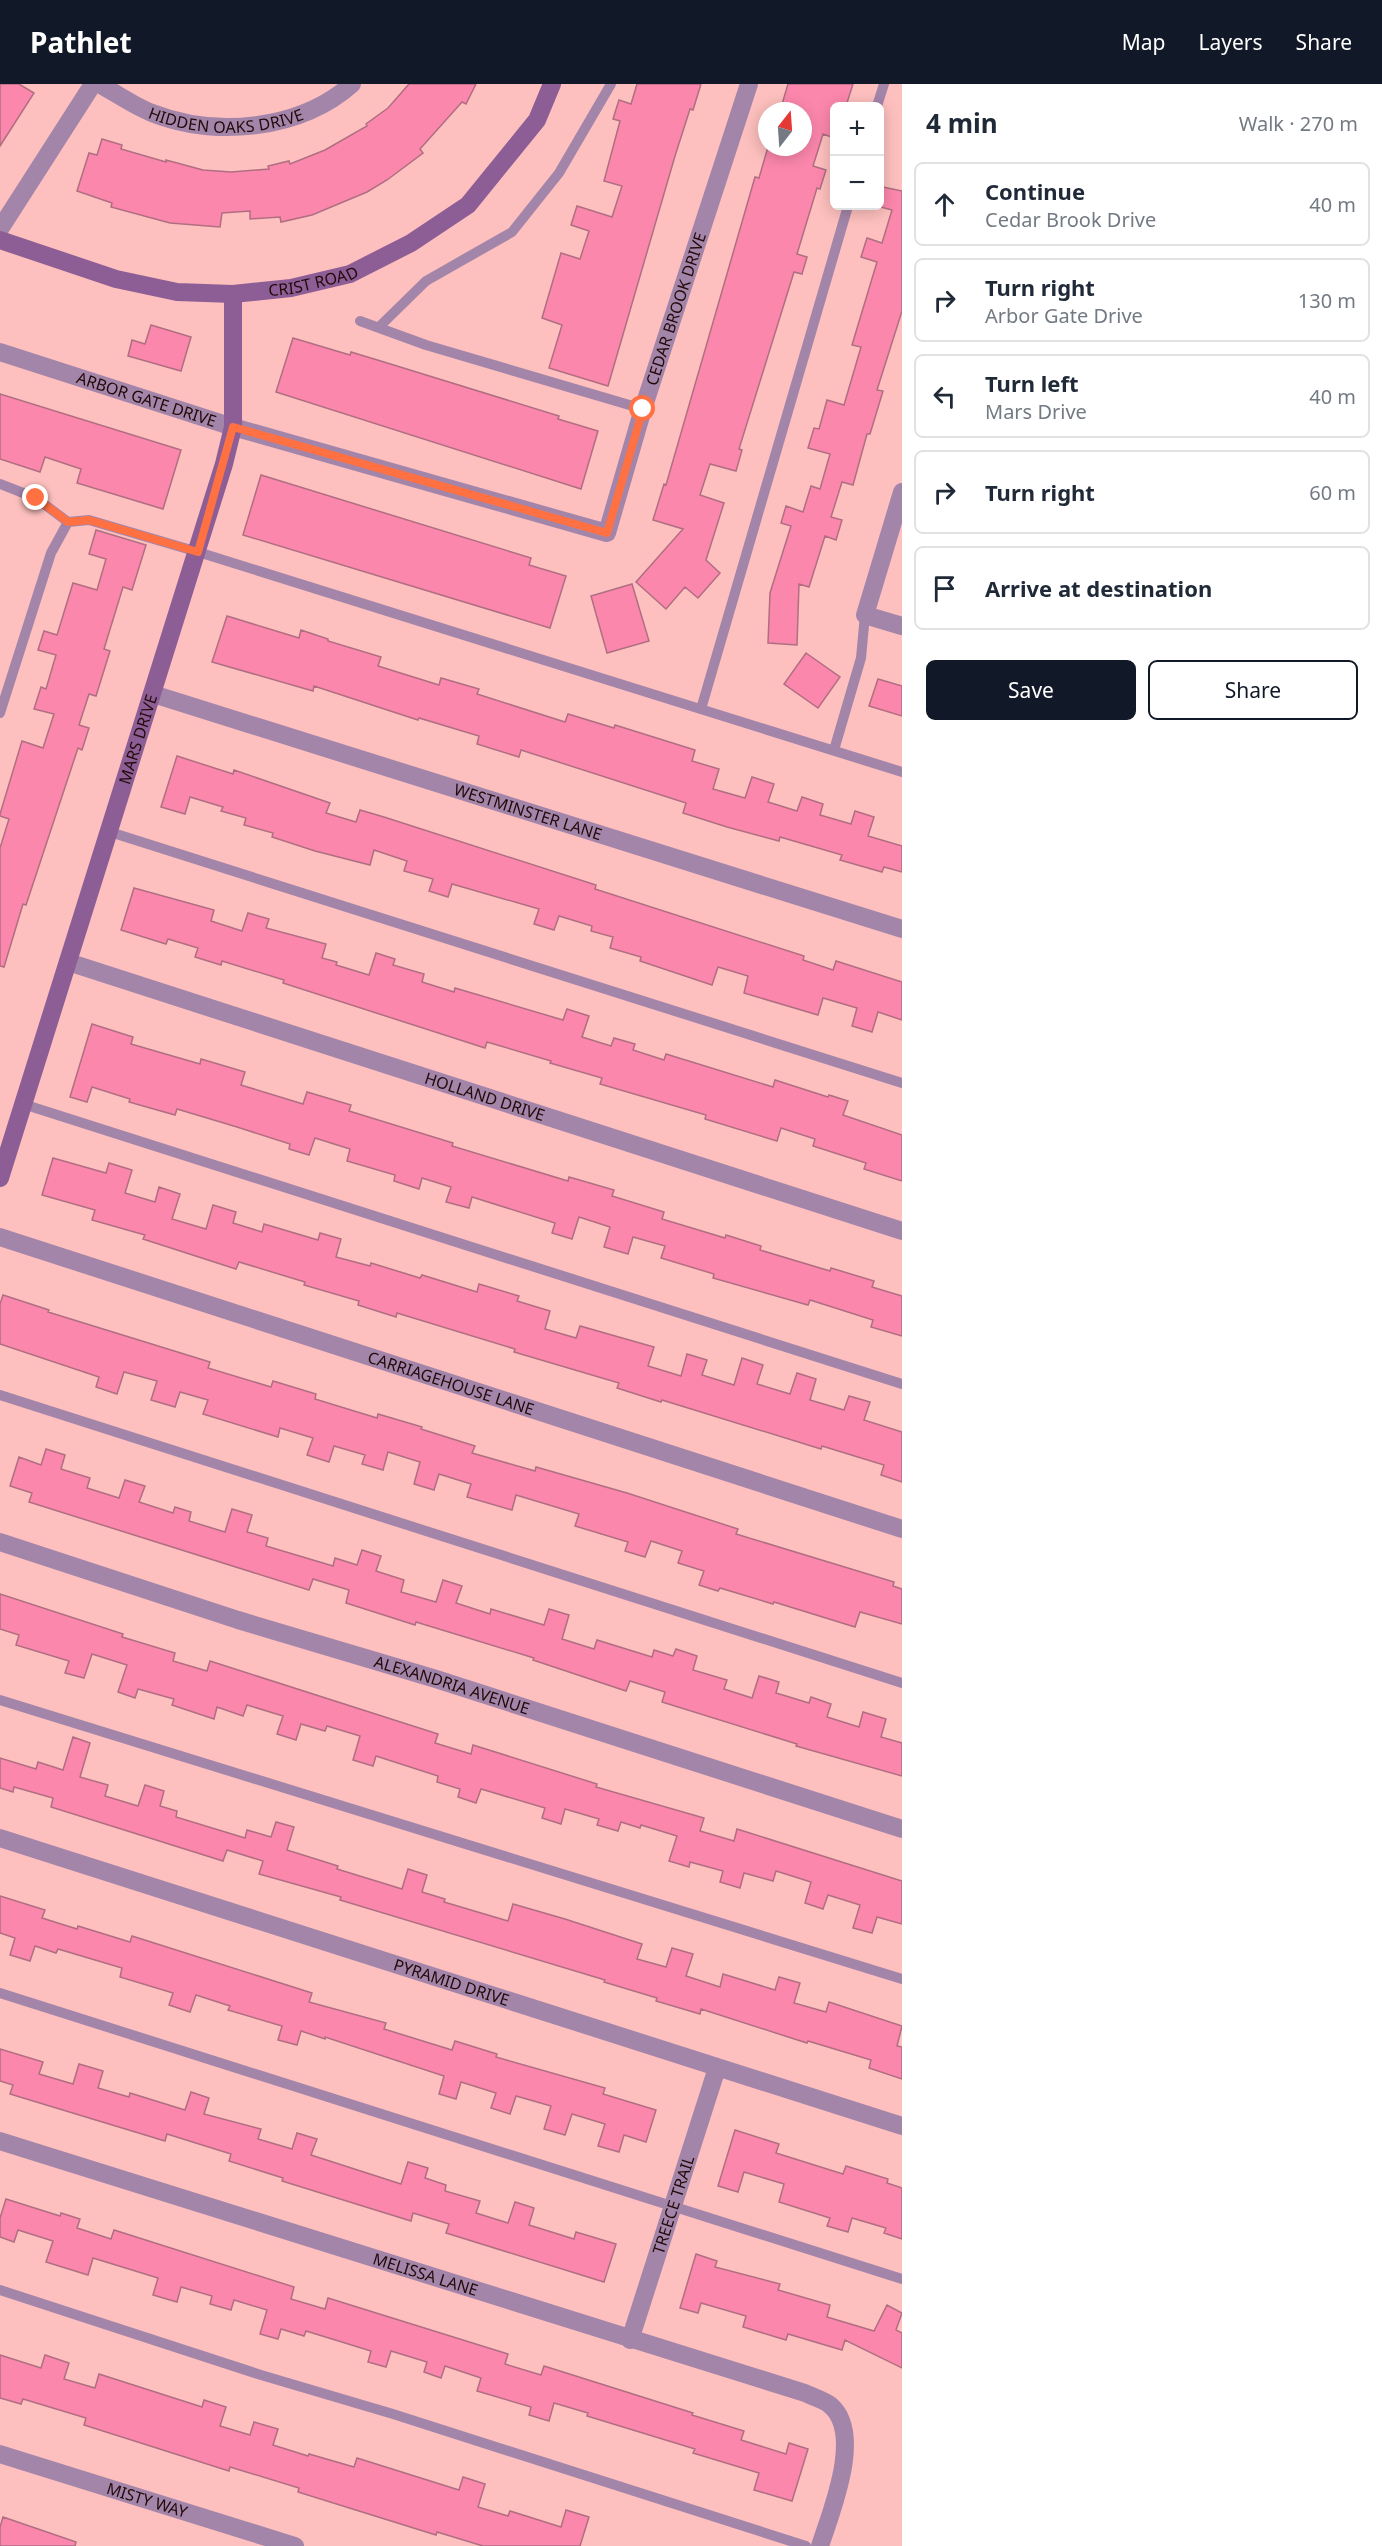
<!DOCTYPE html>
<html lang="en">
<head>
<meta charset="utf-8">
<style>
  :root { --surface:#fff; --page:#f2f2f3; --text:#1f2937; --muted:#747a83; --line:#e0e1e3; --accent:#111827 }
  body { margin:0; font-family:"Noto Sans",sans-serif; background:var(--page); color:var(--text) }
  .controls { position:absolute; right:18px; top:18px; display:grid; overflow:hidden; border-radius:9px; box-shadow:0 3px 15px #0003 }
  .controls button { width:54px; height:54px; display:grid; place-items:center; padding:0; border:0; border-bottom:2px solid var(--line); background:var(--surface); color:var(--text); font:30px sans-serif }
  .compass { position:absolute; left:758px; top:18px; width:54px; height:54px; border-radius:50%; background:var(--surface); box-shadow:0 3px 15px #0003; rotate:17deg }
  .stop { position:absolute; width:18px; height:18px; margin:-14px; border:4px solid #ff7043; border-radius:50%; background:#fff }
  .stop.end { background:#ff7043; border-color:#fff; box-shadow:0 2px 6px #0008 }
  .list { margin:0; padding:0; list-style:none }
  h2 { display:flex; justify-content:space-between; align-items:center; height:78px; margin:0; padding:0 24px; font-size:26px }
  h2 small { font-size:20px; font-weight:400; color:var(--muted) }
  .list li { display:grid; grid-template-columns:39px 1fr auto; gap:18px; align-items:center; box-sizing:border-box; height:84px; margin:0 12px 12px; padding:0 12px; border:2px solid var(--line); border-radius:9px }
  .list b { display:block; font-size:22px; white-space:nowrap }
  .list p { margin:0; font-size:20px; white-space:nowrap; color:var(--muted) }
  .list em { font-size:20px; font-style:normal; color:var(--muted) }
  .actions { display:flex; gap:12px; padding:18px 24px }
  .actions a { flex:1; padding:14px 0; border:2px solid var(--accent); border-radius:9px; text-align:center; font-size:21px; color:var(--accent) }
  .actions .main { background:var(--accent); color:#fff }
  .icon { flex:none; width:33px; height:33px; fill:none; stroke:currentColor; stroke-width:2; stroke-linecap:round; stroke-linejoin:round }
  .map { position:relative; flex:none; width:902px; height:2462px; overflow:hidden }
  header { display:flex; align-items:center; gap:36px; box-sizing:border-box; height:84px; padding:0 30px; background:var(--accent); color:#fff }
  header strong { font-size:28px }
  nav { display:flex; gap:33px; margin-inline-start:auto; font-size:21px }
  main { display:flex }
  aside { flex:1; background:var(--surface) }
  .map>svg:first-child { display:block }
  .building { fill:#fc87ad; stroke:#b06e82; stroke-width:1.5 }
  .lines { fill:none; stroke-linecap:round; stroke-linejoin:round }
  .lane { stroke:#a485aa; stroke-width:10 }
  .street { stroke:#a485aa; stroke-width:18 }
  .secondary { stroke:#8d5e96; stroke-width:18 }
  .route { stroke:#ff7043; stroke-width:8 }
  .labels { text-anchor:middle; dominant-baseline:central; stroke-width:6; stroke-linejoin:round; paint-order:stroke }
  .street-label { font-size:16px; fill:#230a0a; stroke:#f6d6d5 }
</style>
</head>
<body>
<header>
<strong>Pathlet</strong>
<nav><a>Map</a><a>Layers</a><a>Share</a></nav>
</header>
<main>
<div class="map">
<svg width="902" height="2462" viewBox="0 0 902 2462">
  <rect width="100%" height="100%" fill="#fdc0be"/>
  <!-- building -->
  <path class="building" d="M0 0H19L34 9 0 62Z
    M409 0H476L466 20 462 18 420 65 423 69 387 96 367 108 312 131 281 138 280 133 250 135V127L222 129 220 143 170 139 111 123 112 119 77 107 89 69 97 71 102 55 122 61 121 65 166 78V76L203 86 231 88 269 85 268 82 289 77 290 80 325 66 367 42 366 40 388 24Z
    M637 0H701L693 26 690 25 675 72 608 302 549 284 562 241 542 234 561 169 580 175 589 147 571 141 577 122 612 133 622 102 604 97 620 37 613 35 619 16 631 20Z
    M788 0H853L846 22H834V54L823 50 813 82 826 86 820 105 817 104 797 170 807 173 802 190 794 188 739 365 742 366 736 387 710 380 700 411 724 419 706 476 720 489 698 514 685 503 666 525 636 498 683 445 653 436 664 400 666 401 755 93 759 94 768 63H803V27H780Z
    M883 103 902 107V227L877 306 883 307 870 350H867L853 401 842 398 831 433 842 436 836 456 825 452 809 503 799 500 797 561 768 559 770 509 791 442 781 439 786 422 803 428 811 402 820 405 830 370 808 364 814 344 819 345 827 316 844 321 861 263 852 261 877 178 861 173 867 154 882 159 892 126 877 122H879Z
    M151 241 191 253 181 287 128 272 132 256 145 260Z
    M293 254 350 271 351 268 384 278 559 332 558 335 598 347 581 405 276 308Z
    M0 310 181 366 163 425 77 399 81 385 45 373 40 388 0 375Z
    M261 391 531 474 529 481 566 492 550 544 243 451Z
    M96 446 146 461 132 506 123 503 104 565 110 567 96 612 89 610 79 641 89 644 82 666 78 664 26 821 23 820 4 883 0 882V764L9 735 0 732V730L22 657 43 664 54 630 34 625 41 603 46 605 56 571 38 566 44 547 57 551 73 499 97 506 106 475 89 470Z
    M632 500 649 557 607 569 591 512Z
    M227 532 299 554 301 546 328 555V557L381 573 378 582 439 601 441 594 479 605 477 610 565 638 568 630 614 644 615 641 695 666 692 677 719 685 713 705 745 714 752 693 774 700 768 718 797 727 802 713 823 720 820 731 851 740 855 727 874 733 868 752 902 762V788L884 783 882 788 840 776 842 771 780 753 779 757 727 743 683 729 686 719 521 666 519 673 477 660 479 652 419 634 418 636 314 602 313 607 212 578Z
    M806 569 840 593 818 624 784 600Z
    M878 595 902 602V632L869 622Z
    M177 672 233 690 234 686 330 719 326 729 356 738 360 726 384 733 596 801 595 805 804 872 803 876 833 886 836 877 902 898V936L878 928 872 948 852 942 857 924 823 914 818 931 744 909 748 892 718 883 712 901 640 877 641 873 610 864 613 853 591 847 592 842 559 832 554 846 534 840 539 825 452 800 448 813 429 807 433 795 404 787 407 777 374 766 370 781 315 767 272 753 273 749 244 741 246 734 221 727 223 723 190 713 185 730 161 723Z
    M134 804 214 826 211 837 242 847 248 829 269 835 266 844 326 860 322 874 337 878 336 881 369 891 376 869 395 875 393 881 424 890 422 898 454 908 455 904 563 936 567 925 589 932 582 953 611 962 614 954 635 960 633 966 664 976 666 970 773 1003 775 996 828 1013 829 1011 848 1017 843 1031 902 1051V1097L864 1085 866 1079 813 1062 815 1055 781 1044 777 1057 705 1035 706 1031 600 1000 602 994 550 979 551 977 487 958 485 964 283 899 284 896 222 877 221 881 195 873 198 864 168 855 166 860 121 846Z
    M92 940 133 953 131 960 200 980 201 975 245 988 241 1001 303 1020 307 1008 351 1021 349 1027 453 1059 452 1062 568 1097 569 1093 614 1106 612 1112 664 1128 662 1135 725 1154 726 1151 761 1162 760 1166 830 1187 831 1184 874 1197 872 1203 902 1212V1252L871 1243 873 1236 810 1216 808 1221 713 1194 714 1190 661 1174 665 1162 633 1153 628 1170 604 1163 610 1143 579 1133 572 1155 552 1149 555 1139 472 1113 469 1124 446 1118 451 1103 422 1094 419 1105 394 1097 395 1091 347 1077 350 1065 315 1054 309 1071 289 1065 290 1060 237 1043 177 1025 175 1031 129 1018 130 1015 92 1003 87 1018 70 1013Z
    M53 1074 106 1089 109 1079 132 1086 125 1109 155 1118 159 1103 180 1110 172 1135 206 1145 213 1121 236 1128 233 1139 262 1148 264 1140 318 1156 320 1149 341 1155 336 1173 370 1182 371 1179 420 1194 422 1191 477 1208 479 1200 519 1212 517 1217 550 1227 545 1245 576 1254 580 1242 654 1263 648 1282 681 1292 687 1270 707 1276 702 1291 734 1301 742 1274 763 1281 757 1300 790 1310 797 1289 816 1295 810 1316 844 1326 849 1312 870 1318 864 1336 902 1348V1398L881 1391 884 1381 822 1362 821 1365 662 1316 661 1318 617 1304 619 1299 514 1268 515 1265 397 1229 396 1233 358 1221 359 1217 304 1201 305 1198 239 1178 236 1185 143 1155 145 1151 92 1136 95 1126 42 1111Z
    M3 1211 49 1226 48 1228 210 1278 208 1284 271 1303 273 1297 316 1310 315 1315 377 1334 378 1330 422 1343 421 1345 475 1362 472 1369 535 1387 536 1383 627 1409 738 1445 736 1450 894 1498 893 1502 902 1505V1540L860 1528 855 1543 774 1518 773 1520 720 1504 718 1507 699 1501 704 1487 678 1479 682 1467 651 1457 645 1473 625 1467 628 1458 575 1442 579 1430 516 1411 512 1426 467 1413 471 1400 439 1390 434 1406 414 1400 420 1378 388 1368 383 1386 362 1380 365 1371 334 1362 329 1378 307 1371 313 1354 280 1344 278 1353 203 1330 208 1316 180 1308 175 1323 151 1316 157 1297 124 1288 117 1310 96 1303 99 1293 0 1260V1220Z
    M46 1365 65 1371 61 1385 90 1394 87 1404 119 1414 125 1396 145 1402 139 1418 173 1429 175 1423 191 1428 189 1437 225 1448 232 1425 252 1431 247 1448 268 1454 266 1462 333 1482 335 1474 357 1481 362 1466 381 1472 376 1487 404 1496 401 1508 436 1518 443 1496 462 1502 456 1519 490 1530 491 1525 544 1541 549 1525 569 1531 562 1555 594 1565 597 1556 652 1573 654 1566 673 1572 676 1565 697 1572 693 1586 727 1596 724 1605 752 1614 759 1592 779 1598 776 1609 809 1619 811 1613 831 1620 827 1633 859 1643 863 1628 886 1635 881 1653 902 1659V1692L796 1662 797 1660 662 1618 665 1608 630 1597 626 1607 533 1576 534 1574 416 1538 415 1541 346 1519 349 1506 313 1495 309 1506 29 1418 32 1409 10 1402 19 1373 41 1381Z
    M0 1510 123 1550 122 1553 175 1569 173 1577 207 1587 210 1577 438 1650 435 1659 471 1670 473 1661 597 1700 596 1703 704 1734 700 1747 734 1757 737 1745 902 1797V1840L877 1833 872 1849 853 1844 860 1821 828 1811 823 1825 805 1819 811 1798 776 1787 773 1797 744 1789 740 1804 720 1798 723 1787 690 1778 689 1783 669 1777 677 1752 641 1741 640 1744 621 1738 618 1747 597 1741 599 1735 565 1725 561 1740 542 1734 545 1724 481 1705 476 1719 458 1713 460 1705 437 1698 438 1692 376 1672 373 1682 353 1676 360 1652 327 1642 325 1647 301 1640 296 1656 277 1650 283 1632 247 1621 243 1632 217 1623 214 1635 172 1621 174 1615 138 1605 135 1614 118 1608 127 1581 92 1570 84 1594 65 1589 69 1577 16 1561 19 1551 0 1545Z
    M73 1653 90 1659 80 1693 108 1701 105 1712 138 1722 145 1701 164 1707 160 1722 177 1727 176 1733 245 1754 247 1746 271 1753 276 1738 294 1743 287 1766 338 1782 337 1785 402 1805 408 1785 427 1791 422 1808 445 1815 444 1818 508 1837 513 1820 565 1835 642 1860 637 1875 666 1883 672 1864 693 1870 686 1892 720 1903 723 1890 775 1906 779 1893 800 1899 794 1919 826 1928 829 1918 902 1942 897 1962 902 1963V1995L869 1984 871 1976 808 1957 807 1959 701 1925 700 1930 656 1917 657 1914 604 1898 605 1896 340 1816 341 1813 259 1790 263 1777 227 1766 223 1777 51 1723 53 1714 14 1703 13 1708 0 1704V1674L36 1685 38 1678 63 1686Z
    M0 1812 45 1826 42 1834 77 1845 78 1842 130 1858 132 1852 312 1909 309 1918 386 1939 384 1945 452 1966 455 1957 497 1970 496 1973 605 2004 603 2010 656 2026 646 2058 624 2051 619 2068 598 2062 605 2040 572 2030 565 2051 544 2045 551 2022 516 2012 510 2030 491 2024 496 2009 461 1998 456 2015 439 2010 444 1992 325 1953V1955L301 1947 297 1961 278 1956 282 1942 228 1926 230 1922 196 1911 190 1928 169 1921 173 1909 120 1893 122 1884 58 1865 56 1869 35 1862 30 1877 10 1871 15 1854 0 1849Z
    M0 1965 43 1978 39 1990 73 2000 79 1980 103 1987 98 2004 129 2013 130 2009 185 2026 191 2008 209 2014 204 2030 261 2045 258 2055 292 2065 297 2049 317 2055 311 2071 401 2100 408 2078 428 2084 425 2094 446 2101 445 2107 480 2117 476 2129 508 2139 515 2118 534 2124 529 2141 574 2155 576 2148 616 2160 604 2198 446 2149 449 2140 413 2129 411 2137 282 2097 283 2094 229 2077 231 2070 167 2050 165 2057 10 2010 13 2001 0 1997Z
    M735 2046 779 2060 776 2069 843 2090 846 2082 888 2095 887 2099 902 2104V2155L884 2149 886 2144 852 2134 848 2148 827 2142 830 2134 779 2118 784 2100 744 2088 738 2108 718 2102Z
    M6 2115 60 2132 61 2129 80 2135 77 2144 111 2155 114 2146 294 2203 291 2215 325 2225 328 2214 508 2270 505 2280 541 2291 544 2282 693 2329 692 2331 744 2347 741 2356 786 2370 789 2359 808 2365 792 2417 754 2406 759 2389 693 2369 695 2365 587 2332 588 2329 554 2319 549 2337 529 2331 531 2323 477 2307 481 2294 445 2282 441 2294 424 2288 427 2278 391 2267 386 2283 368 2278 371 2267 306 2247 304 2252 281 2245 278 2255 260 2250 267 2226 234 2216 231 2226 210 2220 212 2212 181 2203 177 2218 153 2211 158 2194 93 2174 88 2191 46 2178 53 2157 18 2146 14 2158 0 2153V2134Z
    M696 2170 717 2177 715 2183 780 2200 778 2206 830 2221 827 2233 874 2247 887 2221 902 2229 896 2246 902 2249V2284L845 2256 842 2266 788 2250 786 2256 743 2243 746 2232 701 2219 698 2229 680 2224Z
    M0 2271 41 2284 45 2271 69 2279 64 2295 95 2304 99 2290 202 2323 204 2316 226 2323 220 2342 250 2351 254 2338 278 2345 273 2361 308 2372 309 2370 354 2383 357 2374 459 2406 463 2393 485 2400 478 2423 508 2432 510 2427 561 2443 566 2426 589 2433 580 2462H483L437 2448 436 2451 298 2408 299 2404 230 2383 229 2387 84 2341 86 2334 23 2315 21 2320 0 2314Z
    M3 2433 76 2458 75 2462H0V2443Z"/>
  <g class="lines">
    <!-- lane -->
    <path class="lane" d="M877 22 884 0
      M360 237 426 261 643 325
      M379 243 426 197 512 148 559 89 611 0
      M0 400 36 414 68 438 89 436 198 468 902 688
      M701 625 848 122
      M0 629 51 469 68 438
      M834 666 861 574 865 531
      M110 748 902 999
      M23 1020 902 1300
      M0 1311 902 1599
      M0 1616 902 1895
      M0 1909 902 2195
      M0 2206 261 2291 393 2330 806 2462"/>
    <!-- street -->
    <g class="street">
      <path id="s1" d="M99 0C116 9 134 22 152 29 216 54 300 46 352 0"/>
      <path d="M0 145 93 0"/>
      <path id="s2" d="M0 268 233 343 607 449 643 325 749 0"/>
      <path d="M902 408 865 531 902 542"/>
      <path id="s3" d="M153 610 902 845"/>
      <path id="s4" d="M68 878 902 1147"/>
      <path id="s5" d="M0 1153 902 1445"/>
      <path id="s6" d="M0 1458 238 1536 436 1595 902 1745"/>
      <path id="s7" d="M0 1754 902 2042"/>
      <path id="s8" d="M0 2057 805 2309C813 2313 824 2316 830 2321 864 2349 831 2428 820 2462"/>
      <path id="s9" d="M630 2256 717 1984"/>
      <path id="s10" d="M0 2370 295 2462"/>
    </g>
    <!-- secondary -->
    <g class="secondary">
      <path id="s11" d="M0 156 116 195 177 208 233 210 291 204 350 190 411 159 468 121 537 36 552 0"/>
      <path id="s12" d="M0 1094 224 380 233 343V210"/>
    </g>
  </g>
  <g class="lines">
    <!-- route -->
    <path class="route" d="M36 414 68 438 89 436 198 468 233 343 607 449 643 325"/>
  </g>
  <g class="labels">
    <!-- street labels -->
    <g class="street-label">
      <text stroke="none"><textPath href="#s1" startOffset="136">HIDDEN OAKS DRIVE</textPath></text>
      <text stroke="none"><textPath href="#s11" startOffset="322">CRIST ROAD</textPath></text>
      <text stroke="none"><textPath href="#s2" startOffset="868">CEDAR BROOK DRIVE</textPath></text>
      <text stroke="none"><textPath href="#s2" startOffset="154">ARBOR GATE DRIVE</textPath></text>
      <text stroke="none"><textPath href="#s12" startOffset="460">MARS DRIVE</textPath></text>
      <text stroke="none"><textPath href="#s3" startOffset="393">WESTMINSTER LANE</textPath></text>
      <text stroke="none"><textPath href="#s4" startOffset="438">HOLLAND DRIVE</textPath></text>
      <text stroke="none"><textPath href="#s5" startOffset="474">CARRIAGEHOUSE LANE</textPath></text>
      <text stroke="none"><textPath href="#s6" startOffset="474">ALEXANDRIA AVENUE</textPath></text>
      <text stroke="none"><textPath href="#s7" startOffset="474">PYRAMID DRIVE</textPath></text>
      <text stroke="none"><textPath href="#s9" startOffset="142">TREECE TRAIL</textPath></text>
      <text stroke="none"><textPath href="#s8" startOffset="446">MELISSA LANE</textPath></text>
      <text stroke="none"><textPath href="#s10" startOffset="154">MISTY WAY</textPath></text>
    </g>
  </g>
</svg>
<div class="controls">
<button>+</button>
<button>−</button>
</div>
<svg class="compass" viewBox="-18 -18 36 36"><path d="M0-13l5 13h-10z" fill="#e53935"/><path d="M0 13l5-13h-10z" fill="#747a83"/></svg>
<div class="stop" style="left:643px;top:325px"></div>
<div class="stop end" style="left:36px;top:414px"></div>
</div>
<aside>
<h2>4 min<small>Walk · 270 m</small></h2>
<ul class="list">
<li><svg class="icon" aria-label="ahead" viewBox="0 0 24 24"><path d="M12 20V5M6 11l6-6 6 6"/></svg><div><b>Continue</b><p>Cedar Brook Drive</p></div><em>40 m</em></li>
<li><svg class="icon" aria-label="right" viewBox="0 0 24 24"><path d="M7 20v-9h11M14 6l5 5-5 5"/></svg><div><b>Turn right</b><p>Arbor Gate Drive</p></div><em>130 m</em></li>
<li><svg class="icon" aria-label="left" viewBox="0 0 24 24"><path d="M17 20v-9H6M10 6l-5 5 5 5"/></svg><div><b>Turn left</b><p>Mars Drive</p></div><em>40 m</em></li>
<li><svg class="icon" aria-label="right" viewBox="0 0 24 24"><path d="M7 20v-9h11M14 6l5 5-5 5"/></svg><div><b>Turn right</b></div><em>60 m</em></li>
<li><svg class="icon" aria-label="arrive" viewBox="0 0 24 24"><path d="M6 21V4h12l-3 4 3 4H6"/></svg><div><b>Arrive at destination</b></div></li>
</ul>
<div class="actions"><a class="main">Save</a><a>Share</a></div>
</aside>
</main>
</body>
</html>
